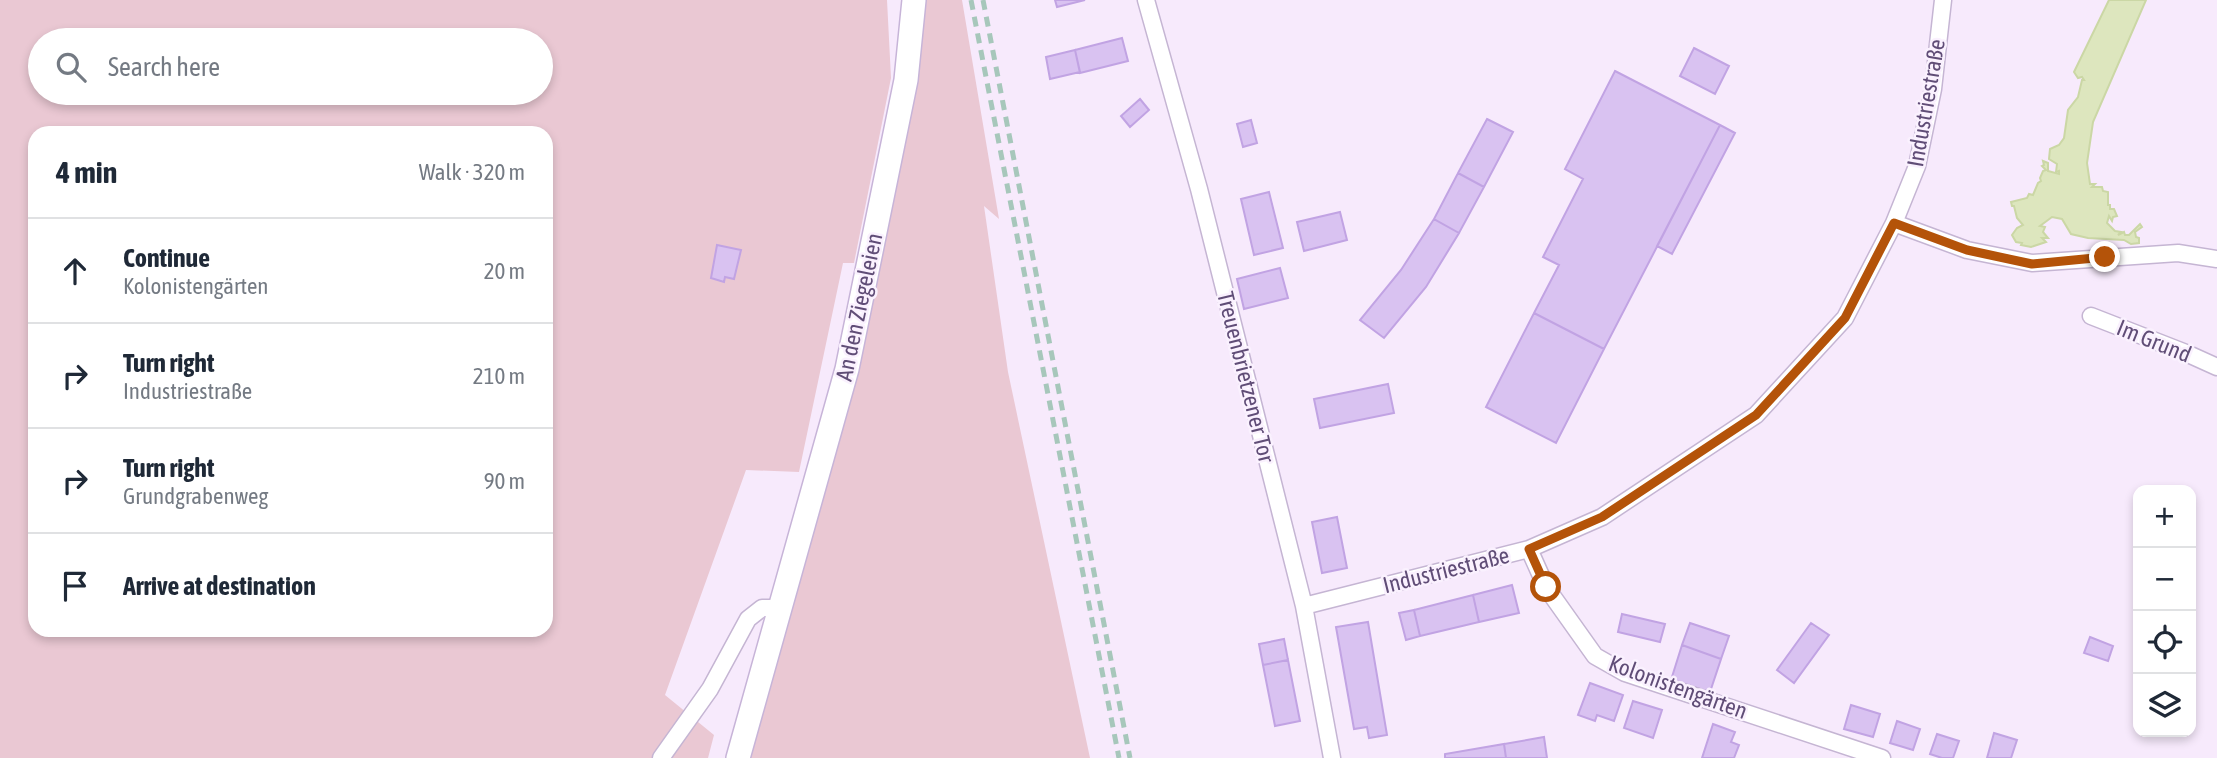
<!DOCTYPE html>
<html lang="en">
<head>
<meta charset="utf-8">
<style>
  :root { --surface:#fff; --page:#f2f2f3; --text:#1f2937; --muted:#747a83; --line:#e0e1e3 }
  body { margin:0; font-family:"Asap Condensed",sans-serif; background:var(--page); color:var(--text) }
  .controls { position:absolute; right:21px; bottom:21px; display:grid; overflow:hidden; border-radius:14px; box-shadow:0 4px 10px #0003 }
  .controls button { width:63px; height:63px; display:grid; place-items:center; padding:0; border:0; border-bottom:2px solid var(--line); background:var(--surface); color:var(--text); font:35px sans-serif }
  .stop { position:absolute; width:21px; height:21px; margin:-16px; border:5px solid #b45309; border-radius:50%; background:#fff }
  .stop.end { background:#b45309; border-color:#fff; box-shadow:0 2px 7px #0008 }
  .list { margin:0; padding:0; list-style:none }
  h2 { display:flex; justify-content:space-between; align-items:center; height:91px; margin:0; padding:0 28px; font-size:30px }
  h2 small { font-size:23px; font-weight:400; color:var(--muted) }
  .list li { display:grid; grid-template-columns:46px 1fr auto; gap:21px; align-items:center; box-sizing:border-box; height:105px; padding:0 28px; border-top:2px solid var(--line) }
  .list b { display:block; font-size:26px; white-space:nowrap }
  .list p { margin:0; font-size:23px; white-space:nowrap; color:var(--muted) }
  .list em { font-size:23px; font-style:normal; color:var(--muted) }
  .icon { flex:none; width:38px; height:38px; fill:none; stroke:currentColor; stroke-width:2; stroke-linecap:round; stroke-linejoin:round }
  .map { position:relative; flex:none; width:2217px; height:758px; overflow:hidden }
  .search { position:absolute; background:var(--surface); box-shadow:0 4px 10px #0003; left:28px; top:28px; width:525px; height:77px; display:flex; align-items:center; gap:18px; box-sizing:border-box; padding:0 24px; border-radius:38px; color:var(--muted); font-size:26px }
  .panel { position:absolute; background:var(--surface); box-shadow:0 4px 10px #0003; left:28px; top:126px; width:525px; height:511px; border-radius:21px }
  .map>svg:first-child { display:block }
  .green { fill:#eac8d3; fill-rule:evenodd }
  .water { fill:#dde6be; stroke:#cbd7a5; stroke-width:2 }
  .building { fill:#d9c2f1; stroke:#c1a3e3; stroke-width:2 }
  .lines { fill:none; stroke-linecap:round; stroke-linejoin:round }
  .street-casing { stroke:#c5b5d3; stroke-width:19 }
  .secondary-casing { stroke:#c7b4d8; stroke-width:26 }
  .street { stroke:#fff; stroke-width:16 }
  .secondary { stroke:#fff; stroke-width:23 }
  .rail { stroke:#a7c7bb; stroke-width:5; stroke-dasharray:10 7; stroke-linecap:butt }
  .route { stroke:#b45309; stroke-width:9 }
  .labels { text-anchor:middle; dominant-baseline:central; stroke-width:5; stroke-linejoin:round; paint-order:stroke }
  .street-label { font-size:23px; fill:#604d77; stroke:#faf1fe }
</style>
</head>
<body>
<div class="map">
<svg width="2217" height="758" viewBox="0 0 2217 758">
  <rect width="100%" height="100%" fill="#f7eafc"/>
  <!-- green -->
  <path class="green" d="M0 0H887L891 78 854 263H843L799 472 746 470 665 695 714 735 708 758H0ZM40 40H541V93H40ZM35 133H546V630H35Z
    M922 0H962L999 219 984 206 1008 372 1090 758H739L830 469Z"/>
  <!-- water -->
  <path class="water" d="M2109 0H2146L2093 122 2087 163 2090 184H2095L2092 187H2102L2103 191 2108 192V205H2110V209H2114L2117 216 2113 217 2112 221 2109 216 2107 223 2115 231 2121 232 2118 235 2124 232 2125 235H2129L2140 224 2142 227 2135 232 2136 237 2139 238V243L2131 244 2124 240 2088 238 2071 234 2062 219 2052 217 2040 226 2045 227 2043 232 2048 238H2042L2046 242 2031 247 2021 245 2022 243 2016 242 2012 235 2017 228 2023 225 2017 218 2014 206H2012L2011 202 2027 198 2029 194 2033 195 2038 183 2041 181 2040 178 2043 171 2046 170 2042 166 2044 165 2043 161 2048 163V171L2059 174V171L2056 172 2057 164 2049 159 2050 149 2059 145 2064 138 2068 110 2078 97 2082 80H2084L2082 77 2078 78 2074 72Z"/>
  <!-- building -->
  <path class="building" d="M1055 0H1085L1057 7Z
    M1122 38 1128 61 1080 73 1075 50Z
    M1694 48 1729 66 1715 94 1680 76Z
    M1075 50 1080 72 1050 79 1046 57Z
    M1615 71 1720 125 1604 349 1534 313 1559 265 1543 257 1583 179 1565 169Z
    M1140 99 1149 110 1130 127 1121 116Z
    M1487 119 1513 132 1484 187 1458 173Z
    M1251 120 1257 143 1243 147 1237 124Z
    M1720 125 1735 133 1672 254 1657 246Z
    M1458 173 1484 187 1459 233 1434 219Z
    M1269 192 1283 248 1254 255 1241 199Z
    M1340 212 1347 240 1304 251 1297 222Z
    M1434 219 1459 233 1426 287 1384 338 1360 320 1401 270Z
    M717 245 741 250 734 279 725 277 724 282 711 278Z
    M1280 268 1288 298 1244 309 1237 279Z
    M1534 313 1604 349 1556 443 1486 407Z
    M1388 384 1394 413 1320 428 1314 399Z
    M1337 517 1347 568 1322 573 1312 522Z
    M1512 585 1519 613 1479 622 1473 595Z
    M1473 595 1479 622 1420 636 1414 610Z
    M1414 610 1420 636 1406 640 1399 613Z
    M1622 614 1665 624 1660 642 1618 632Z
    M1368 622 1387 735 1369 738 1367 727 1354 729 1336 627Z
    M1690 623 1729 636 1721 659 1682 645Z
    M1811 623 1829 635 1794 683 1777 670Z
    M2090 637 2113 646 2108 661 2084 653Z
    M1284 639 1288 660 1263 665 1259 644Z
    M1682 645 1721 659 1710 692 1671 680Z
    M1288 660 1300 721 1275 726 1263 665Z
    M1590 683 1623 695 1614 721 1597 715 1595 721 1578 715Z
    M1633 701 1662 710 1653 738 1624 728Z
    M1851 705 1880 714 1873 737 1844 729Z
    M1897 721 1920 729 1913 750 1890 743Z
    M1713 724 1735 732 1731 742 1739 745 1734 758H1702Z
    M1994 733 2017 740 2011 758H1987Z
    M1937 734 1959 741 1953 758H1942L1930 754Z
    M1544 737 1547 758H1506L1504 744Z
    M1504 744 1506 758H1445V754Z"/>
  <g class="lines">
    <!-- street casing -->
    <g class="street-casing">
      <path id="street" d="M1146 0 1199 189 1304 606 1332 758
        M1894 223 1967 250 2032 263 2178 253 2217 259
        M2091 316 2186 353 2217 367
        M1529 549 1546 587 1595 656 1625 673 1882 758
        M1304 606 1529 549 1602 517 1756 415 1845 318 1894 223 1917 166 1933 89 1943 0
        M661 758 710 689 748 619 762 608H780"/>
    </g>
    <!-- secondary casing -->
    <g class="secondary-casing">
      <path id="secondary" d="M738 758 847 369 906 80 914 0"/>
    </g>
    <!-- street -->
    <use href="#street" class="street"/>
    <!-- secondary -->
    <use href="#secondary" class="secondary"/>
    <!-- rail -->
    <path class="rail" d="M971 0 1119 758
      M983 0 1130 758"/>
  </g>
  <g class="lines">
    <!-- route -->
    <path class="route" d="M1546 587 1529 549 1602 517 1756 415 1845 318 1894 223 1967 250 2032 264 2105 257"/>
  </g>
  <g class="labels">
    <!-- street labels -->
    <g class="street-label">
      <text transform="translate(1926 103) rotate(-80)">Industriestraße</text>
      <text transform="translate(859 307) rotate(-78)">An den Ziegeleien</text>
      <text transform="translate(2154 341) rotate(22)">Im Grund</text>
      <text transform="translate(1246 377) rotate(76)">Treuenbrietzener Tor</text>
      <text transform="translate(1446 570) rotate(-14)">Industriestraße</text>
      <text transform="translate(1678 687) rotate(20)">Kolonistengärten</text>
    </g>
  </g>
</svg>
<div class="controls">
<button>+</button>
<button>−</button>
<button><svg class="icon" aria-label="locate" viewBox="0 0 24 24"><circle cx="12" cy="12" r="6"/><path d="M12 2v4M12 18v4M2 12h4M18 12h4"/></svg></button>
<button><svg class="icon" aria-label="layers" viewBox="0 0 24 24"><path d="M12 4l9 5-9 5-9-5zM3 14l9 5 9-5"/></svg></button>
</div>
<div class="stop" style="left:1546px;top:587px"></div>
<div class="stop end" style="left:2105px;top:257px"></div>
<div class="search"><svg class="icon" aria-label="search" viewBox="0 0 24 24"><circle cx="10" cy="10" r="6"/><path d="M15 15l6 6"/></svg>Search here</div>
<section class="panel">
<h2>4 min<small>Walk · 320 m</small></h2>
<ul class="list">
<li><svg class="icon" aria-label="ahead" viewBox="0 0 24 24"><path d="M12 20V5M6 11l6-6 6 6"/></svg><div><b>Continue</b><p>Kolonistengärten</p></div><em>20 m</em></li>
<li><svg class="icon" aria-label="right" viewBox="0 0 24 24"><path d="M7 20v-9h11M14 6l5 5-5 5"/></svg><div><b>Turn right</b><p>Industriestraße</p></div><em>210 m</em></li>
<li><svg class="icon" aria-label="right" viewBox="0 0 24 24"><path d="M7 20v-9h11M14 6l5 5-5 5"/></svg><div><b>Turn right</b><p>Grundgrabenweg</p></div><em>90 m</em></li>
<li><svg class="icon" aria-label="arrive" viewBox="0 0 24 24"><path d="M6 21V4h12l-3 4 3 4H6"/></svg><div><b>Arrive at destination</b></div></li>
</ul>
</section>
</div>
</body>
</html>
